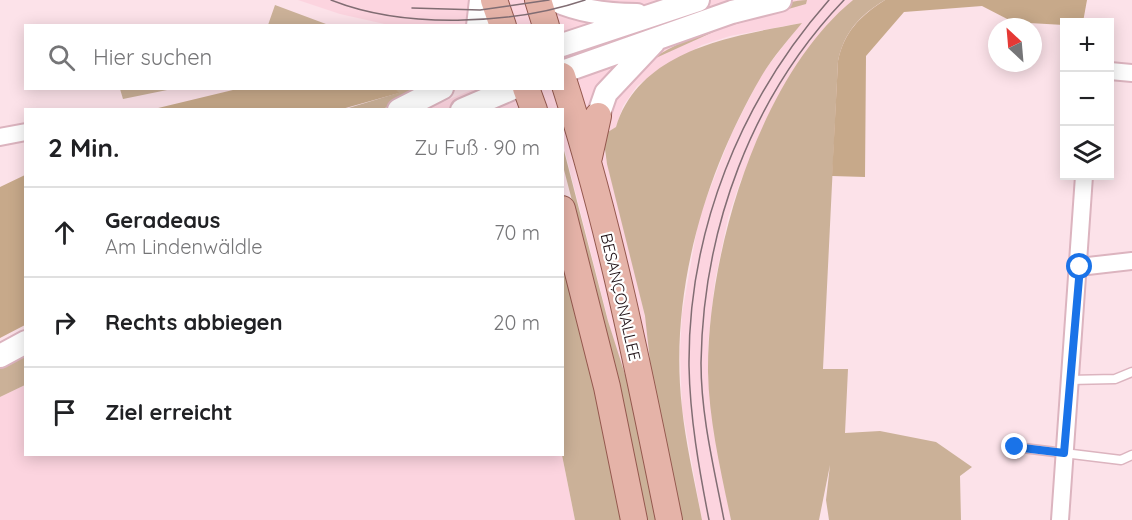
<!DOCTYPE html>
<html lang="de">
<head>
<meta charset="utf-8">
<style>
  :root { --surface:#fff; --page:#f2f2f2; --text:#202124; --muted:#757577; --line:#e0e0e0 }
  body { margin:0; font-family:Quicksand,sans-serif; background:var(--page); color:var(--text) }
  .controls { position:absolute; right:18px; top:18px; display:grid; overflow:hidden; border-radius:0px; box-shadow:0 3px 15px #0003 }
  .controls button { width:54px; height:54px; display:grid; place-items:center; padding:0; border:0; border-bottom:2px solid var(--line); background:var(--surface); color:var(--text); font:30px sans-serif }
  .compass { position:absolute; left:988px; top:18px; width:54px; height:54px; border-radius:50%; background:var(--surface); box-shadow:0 3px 15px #0003; rotate:334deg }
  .stop { position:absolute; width:18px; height:18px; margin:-14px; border:4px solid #1a73e8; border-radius:50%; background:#fff }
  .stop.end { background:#1a73e8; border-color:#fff; box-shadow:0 2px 6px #0008 }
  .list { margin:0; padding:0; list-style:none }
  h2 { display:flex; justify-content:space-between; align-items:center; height:78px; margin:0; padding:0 24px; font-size:26px }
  h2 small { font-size:20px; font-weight:400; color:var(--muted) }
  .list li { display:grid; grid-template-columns:39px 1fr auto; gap:18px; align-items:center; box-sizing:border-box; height:90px; padding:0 24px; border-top:2px solid var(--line) }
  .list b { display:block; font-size:22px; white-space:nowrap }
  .list p { margin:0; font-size:20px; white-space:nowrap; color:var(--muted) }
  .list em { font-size:20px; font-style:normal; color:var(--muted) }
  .icon { flex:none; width:33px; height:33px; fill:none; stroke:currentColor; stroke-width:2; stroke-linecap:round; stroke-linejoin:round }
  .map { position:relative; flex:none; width:1132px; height:520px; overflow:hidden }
  .search { position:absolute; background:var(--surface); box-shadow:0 3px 15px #0003; left:24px; top:24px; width:540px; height:66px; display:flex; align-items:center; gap:15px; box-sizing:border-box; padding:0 21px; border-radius:0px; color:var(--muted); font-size:22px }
  .panel { position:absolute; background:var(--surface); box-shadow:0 3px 15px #0003; left:24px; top:108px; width:540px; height:348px; border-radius:0px }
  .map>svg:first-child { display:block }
  .built { fill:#fcd4df }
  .green { fill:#cbb198 }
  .forest { fill:#c7a98a }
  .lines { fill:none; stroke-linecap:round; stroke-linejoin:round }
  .lane-casing { stroke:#dcb4bf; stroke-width:11 }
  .street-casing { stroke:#dcb4bf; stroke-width:20 }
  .secondary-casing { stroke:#dcb4bf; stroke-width:26 }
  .primary-casing { stroke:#94584e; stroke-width:28 }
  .lane { stroke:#fff; stroke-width:8 }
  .street { stroke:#fff; stroke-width:16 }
  .secondary { stroke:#fff; stroke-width:22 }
  .primary { stroke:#e5b3a8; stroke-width:26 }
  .tram { stroke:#816d73; stroke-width:1.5 }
  .route { stroke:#1a73e8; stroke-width:8 }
  .labels { text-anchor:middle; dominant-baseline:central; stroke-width:4.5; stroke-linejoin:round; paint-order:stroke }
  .street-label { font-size:16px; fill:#1c0e13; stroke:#fff }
</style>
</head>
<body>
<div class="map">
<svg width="1132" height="520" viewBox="0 0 1132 520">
  <rect width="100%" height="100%" fill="#fce2e9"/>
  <!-- built -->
  <path class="built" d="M298 0H853L827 25 795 69 740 182 728 218 715 281 708 344V375L720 463 731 520H702L682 408 680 352 682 314 699 217 731 135 761 75 801 23 730 36 702 45 657 71 637 86 623 106 616 127 603 147 635 271 650 341 659 520 563 143 562 110 426 109 474 89 562 88V26L389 25 340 14Z
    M25 385 26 454 562 455 575 520H0V397Z"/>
  <!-- green -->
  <path class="green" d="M807 0 806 4 722 28 647 62C677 41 771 1 807 0Z
    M853 0H885C860 15 844 32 838 61L823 369H848L845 433 880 431 936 442 972 467 960 476 961 520H829L826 500 830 465 819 520H731C721 472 709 421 708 372 707 254 759 77 853 0Z
    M275 5 326 24 330 25H268Z
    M802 23C788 40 772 58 761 77 704 175 669 294 682 408 686 445 695 483 702 520H680L653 388 645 316 607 164 603 135 616 127C640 49 733 36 802 23Z
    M120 89V88L172 89 123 99Z
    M396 89H423L383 109 342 110 398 93Z
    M562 143 608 321 636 409 659 520H643L582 239 563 166Z
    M563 245 624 520H575L562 455Z
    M25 348V385L0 397V362Z"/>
  <!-- forest -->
  <path class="forest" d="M885 0H1087L1083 22H1064V25L1013 22 982 6 904 12 866 56 865 177 832 176 838 61C844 32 860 16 885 0Z
    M396 89 399 93 342 109H154L237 89Z
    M25 175V325L0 338V187Z"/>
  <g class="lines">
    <!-- lane casing -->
    <g class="lane-casing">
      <path id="lane" d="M1069 380 1115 379 1132 372
        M1015 447 1121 460 1132 455"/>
    </g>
    <!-- street casing -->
    <g class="street-casing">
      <path id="street" d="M1110 71 1132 73
        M0 137 26 132
        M1079 267 1132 261
        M1060 520 1084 176"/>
    </g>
    <!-- secondary casing -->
    <g class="secondary-casing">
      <path id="secondary" d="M555 0C581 12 608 15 637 15
        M478 26 481 0
        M562 45 698 0
        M562 72 732 12 780 0
        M399 110 442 88
        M462 110 513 88
        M598 116 606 93 654 42
        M0 356 26 342"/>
    </g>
    <!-- primary casing -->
    <g class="primary-casing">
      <path id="primary" d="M494 0 503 26
        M538 0 546 26
        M562 76C609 221 639 371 669 520
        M526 88 534 110
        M589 157 598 116
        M562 209 607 387 634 520"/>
    </g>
    <!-- lane -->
    <use href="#lane" class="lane"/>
    <!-- street -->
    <use href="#street" class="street"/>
    <!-- secondary -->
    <use href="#secondary" class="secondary"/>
    <!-- primary -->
    <use href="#primary" class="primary"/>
    <!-- tram -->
    <path class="tram" d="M331 0C404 29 511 25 585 0
      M412 8 480 10 549 0
      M709 520C699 469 690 418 689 366 688 231 740 101 829 0
      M724 520C714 468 701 416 701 363 703 229 751 97 844 0"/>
  </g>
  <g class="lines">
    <!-- route -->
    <path class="route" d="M1015 447 1064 453 1080 267"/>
  </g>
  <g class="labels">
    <!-- street labels -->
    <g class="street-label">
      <text transform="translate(621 297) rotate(77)">BESANÇONALLEE</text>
    </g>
  </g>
</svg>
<div class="controls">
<button>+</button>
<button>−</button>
<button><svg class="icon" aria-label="layers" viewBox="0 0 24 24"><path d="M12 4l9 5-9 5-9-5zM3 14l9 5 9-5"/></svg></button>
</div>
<svg class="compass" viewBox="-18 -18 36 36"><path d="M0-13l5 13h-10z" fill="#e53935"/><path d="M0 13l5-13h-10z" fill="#757577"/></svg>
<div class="stop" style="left:1080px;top:267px"></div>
<div class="stop end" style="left:1015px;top:447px"></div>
<div class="search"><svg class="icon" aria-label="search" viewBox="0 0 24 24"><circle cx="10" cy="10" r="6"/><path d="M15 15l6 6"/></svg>Hier suchen</div>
<section class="panel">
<h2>2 Min.<small>Zu Fuß · 90 m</small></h2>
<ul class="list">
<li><svg class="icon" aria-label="ahead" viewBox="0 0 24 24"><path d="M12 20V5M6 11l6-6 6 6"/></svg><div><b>Geradeaus</b><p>Am Lindenwäldle</p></div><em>70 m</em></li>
<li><svg class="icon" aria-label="right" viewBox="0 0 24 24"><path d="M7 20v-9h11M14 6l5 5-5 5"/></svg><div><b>Rechts abbiegen</b></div><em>20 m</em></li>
<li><svg class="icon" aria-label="arrive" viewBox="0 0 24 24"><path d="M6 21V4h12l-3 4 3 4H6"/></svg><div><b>Ziel erreicht</b></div></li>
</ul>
</section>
</div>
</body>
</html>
